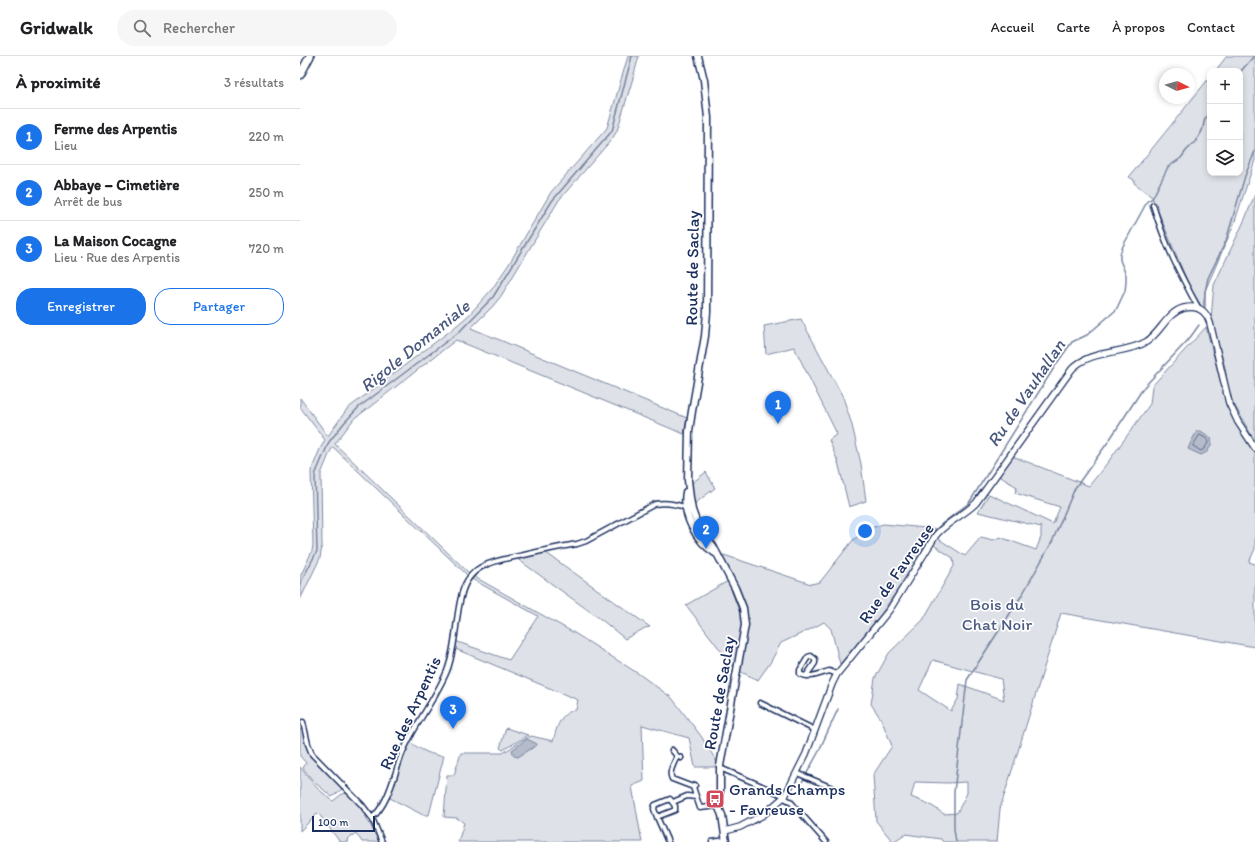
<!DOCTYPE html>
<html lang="fr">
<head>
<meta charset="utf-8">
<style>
  :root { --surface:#fff; --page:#f6f6f6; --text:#202124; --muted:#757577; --line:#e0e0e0; --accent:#1a73e8 }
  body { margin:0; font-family:Itim,sans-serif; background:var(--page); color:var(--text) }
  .controls { position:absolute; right:12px; top:12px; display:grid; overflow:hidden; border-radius:8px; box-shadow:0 2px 6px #0003 }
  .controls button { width:36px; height:36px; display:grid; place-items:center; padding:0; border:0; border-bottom:1px solid var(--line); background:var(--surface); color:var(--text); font:20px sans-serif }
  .compass { position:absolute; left:859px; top:12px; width:36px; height:36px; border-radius:50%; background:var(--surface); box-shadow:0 2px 6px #0003; rotate:95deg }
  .scale { position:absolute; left:12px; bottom:10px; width:63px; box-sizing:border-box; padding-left:4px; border:2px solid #1b2f5e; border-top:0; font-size:11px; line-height:14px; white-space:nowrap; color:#1b2f5e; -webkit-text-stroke:3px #fff; paint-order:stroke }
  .you { position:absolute; left:565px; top:475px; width:14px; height:14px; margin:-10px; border:3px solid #fff; border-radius:50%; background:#1a73e8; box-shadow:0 0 0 6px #1a73e833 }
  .badge { display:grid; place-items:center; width:26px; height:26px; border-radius:50%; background:var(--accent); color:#fff; font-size:13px; font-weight:700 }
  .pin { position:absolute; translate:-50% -33px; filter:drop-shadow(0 1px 2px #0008) }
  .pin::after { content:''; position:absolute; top:21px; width:14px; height:12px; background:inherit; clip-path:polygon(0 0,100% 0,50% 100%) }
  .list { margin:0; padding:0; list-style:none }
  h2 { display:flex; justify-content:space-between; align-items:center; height:52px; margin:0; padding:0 16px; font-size:17px }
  h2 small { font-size:13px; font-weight:400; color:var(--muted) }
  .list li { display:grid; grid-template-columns:26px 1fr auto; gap:12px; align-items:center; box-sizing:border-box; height:56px; padding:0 16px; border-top:1px solid var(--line) }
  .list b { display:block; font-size:15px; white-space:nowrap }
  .list p { margin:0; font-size:13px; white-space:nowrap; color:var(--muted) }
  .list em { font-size:13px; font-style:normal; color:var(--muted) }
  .actions { display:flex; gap:8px; padding:12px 16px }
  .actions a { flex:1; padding:9px 0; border:1px solid var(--accent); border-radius:16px; text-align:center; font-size:14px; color:var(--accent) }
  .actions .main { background:var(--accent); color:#fff }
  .icon { flex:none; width:22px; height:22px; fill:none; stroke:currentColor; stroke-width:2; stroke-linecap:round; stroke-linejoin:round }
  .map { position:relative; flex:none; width:955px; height:786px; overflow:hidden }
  header { display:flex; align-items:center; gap:24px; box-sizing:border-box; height:56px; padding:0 20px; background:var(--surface); border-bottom:1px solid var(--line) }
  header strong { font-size:19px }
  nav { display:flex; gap:22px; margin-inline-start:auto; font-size:14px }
  .search { width:280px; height:36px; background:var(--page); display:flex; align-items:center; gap:10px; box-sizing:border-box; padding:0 14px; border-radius:22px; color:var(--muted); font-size:15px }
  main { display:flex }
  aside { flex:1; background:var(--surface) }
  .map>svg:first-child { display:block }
  .green { fill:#dee1e7; stroke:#7c88a2; fill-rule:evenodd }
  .water { fill:#b5bbca; stroke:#77839f }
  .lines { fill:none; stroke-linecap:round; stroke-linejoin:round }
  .shore { stroke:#596789; stroke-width:1 }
  .stream { stroke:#77839f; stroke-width:1.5 }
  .minor-casing { stroke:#1b2f5e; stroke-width:7 }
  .tertiary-casing { stroke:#1b2f5e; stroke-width:8 }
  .secondary-casing { stroke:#1b2f5e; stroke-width:9 }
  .primary-casing { stroke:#1b2f5e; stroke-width:10 }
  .minor { stroke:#fff; stroke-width:4 }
  .tertiary { stroke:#fff; stroke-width:5.5 }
  .secondary { stroke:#fff; stroke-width:6 }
  .primary { stroke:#fff; stroke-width:7 }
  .labels { text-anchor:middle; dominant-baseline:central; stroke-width:3.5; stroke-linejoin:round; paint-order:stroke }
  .street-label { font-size:17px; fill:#1b2f5e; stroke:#fff }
  .park-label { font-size:17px; fill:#4c5c80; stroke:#fff }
  .poi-label { font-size:17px; fill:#1b2f5e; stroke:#fff; text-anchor:start }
  .water-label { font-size:18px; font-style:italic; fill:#49597e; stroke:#fff }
</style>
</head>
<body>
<header>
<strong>Gridwalk</strong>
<div class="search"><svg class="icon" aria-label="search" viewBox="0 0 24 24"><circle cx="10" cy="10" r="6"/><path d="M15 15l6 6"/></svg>Rechercher</div>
<nav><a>Accueil</a><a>Carte</a><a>À propos</a><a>Contact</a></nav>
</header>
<main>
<aside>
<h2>À proximité<small>3 résultats</small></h2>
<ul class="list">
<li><span class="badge">1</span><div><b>Ferme des Arpentis</b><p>Lieu</p></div><em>220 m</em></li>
<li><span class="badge">2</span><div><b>Abbaye – Cimetière</b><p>Arrêt de bus</p></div><em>250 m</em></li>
<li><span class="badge">3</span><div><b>La Maison Cocagne</b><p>Lieu · Rue des Arpentis</p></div><em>720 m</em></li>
</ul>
<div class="actions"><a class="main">Enregistrer</a><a>Partager</a></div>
</aside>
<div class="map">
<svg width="955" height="786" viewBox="0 0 955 786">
  <rect width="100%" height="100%" fill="#fff"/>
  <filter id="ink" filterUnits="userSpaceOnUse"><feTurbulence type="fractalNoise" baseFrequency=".025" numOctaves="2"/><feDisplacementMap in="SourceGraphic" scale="8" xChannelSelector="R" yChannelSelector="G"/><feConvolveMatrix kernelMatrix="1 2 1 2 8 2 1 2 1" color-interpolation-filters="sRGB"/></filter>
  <g filter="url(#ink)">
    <!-- green -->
    <path class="green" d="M328 0H339L333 22 317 75 312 83 259 144 201 240 193 250 171 272 387 362 384 378 156 284 53 364 35 388 169 517 167 519 33 391 30 396 21 418 22 490 20 502 0 544V521L12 495 13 489 11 415 20 393 25 384 0 351V342L28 380 47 353 150 275 169 259 192 233 209 208 251 136 307 72Z
      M927 0H955V104L934 168 905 235 903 252 893 239 852 141 834 127V124L829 121 910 21V117H940V15H915Z
      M955 138V386L929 339 925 311 911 262 914 229 945 163Z
      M501 263 543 341 552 369 561 408 566 445 549 451 538 406 529 384 537 378 494 291 466 298 464 270Z
      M906 271 925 343 955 398V493L949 506 955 508V591L761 557 700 753 697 786H643L641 783 605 778 593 786 576 765 573 719 592 690 581 663 571 648 575 622 589 597 623 564 654 510 653 502 632 488 637 482 665 500 681 481 693 484 700 481 736 494 741 481V471L678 456 689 438 753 468 760 451 715 437 717 431 699 420 701 415 712 400 789 430 808 406 850 348 852 330ZM633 604 701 623 704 644 660 628 658 643 651 655 619 634ZM615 726 648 727 667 726V737L657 757 644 758 629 748 611 741Z
      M406 416 415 432 393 449 392 427Z
      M583 468 637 473 611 514 581 558 540 608 531 573 524 566 513 572 481 587 470 607 458 624 439 615 444 559 421 499H424L511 528 520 526 553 484 568 473Z
      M245 496 350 571 345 572 325 583 303 565 216 502Z
      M173 520 276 578 339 618 372 642 401 680 417 706 418 711H395L389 682 342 669 344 725 332 730 342 786H158L164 767 157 762 144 761 147 719H154L161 697H203L221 685 231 680 253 685C257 671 260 656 276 654L278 644 153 592 155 585 209 604 238 560 170 522Z
      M428 525 441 560 440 563 442 566 438 591 436 593 437 596 434 612 386 549Z
      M206 672 228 679 203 694 200 692Z
      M0 673H1L3 674C7 684 9 695 15 703 23 714 37 721 42 733L32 741 13 725 3 712 6 707 0 700Z
      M110 686C119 693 132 700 144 700L129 759H123L88 741Z
      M0 711 17 732 33 745 42 738 48 737C62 750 70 769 79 786H62L56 777 47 783 48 786H40L18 757 0 775Z"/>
    <!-- water -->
    <path class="water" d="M897 375H901L911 382 912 388 907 396 901 399 888 393 891 386Z
      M227 683 237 688V689L218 701 214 700 212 694Z"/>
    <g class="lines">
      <!-- shore -->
      <path class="shore" d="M900 379 907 383 908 387 904 393 901 395 893 390Z"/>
      <!-- stream -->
      <path class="stream" d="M940 19 941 15 954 0
        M905 252V236L908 222 926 185 945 120 955 95
        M810 383 844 331 889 283 899 269
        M0 528 17 495 15 419 29 386 44 367 59 351 159 276 193 241 252 145 312 75 332 0
        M598 535 634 475 643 467 669 447 757 307 772 286 787 279 816 254 825 235 826 226V219L820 204V198L823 190 848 144 852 143 868 111 881 102 886 95 896 85 902 75 905 63 910 57
        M586 554 595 540
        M502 726 518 697 538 653
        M656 786 654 773V736L667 624 722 539 752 486 775 432 808 386"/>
      <!-- minor casing -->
      <g class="minor-casing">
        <path id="minor" d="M853 149C865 188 879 217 899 253
          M506 620 515 607V603L511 600 508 601 500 614V618C509 623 519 618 529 615L537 618
          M460 647 515 674
          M3 666 8 688 12 698 62 749 72 762 82 786
          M372 694 377 700 381 702
          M377 700C374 708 368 716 372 723L393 731
          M420 712 485 740 486 743 490 745 526 786
          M497 717 537 734
          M395 729 393 731 400 752 418 750
          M370 743 375 750V754L357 761 354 753 355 749Z
          M373 746 387 740 396 741
          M357 761 368 786
          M72 762C89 747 94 719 102 698 114 669 135 644 147 615 156 592 155 565 161 541 168 507 195 505 224 499 241 495 259 491 277 488L286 485 355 448C367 446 376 448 387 452
          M412 786 426 784"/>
      </g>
      <!-- tertiary casing -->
      <g class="tertiary-casing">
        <path id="tertiary" d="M425 775 440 771 463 759 485 740 506 698 532 628 537 618 590 553 636 479C647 466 664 459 676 447L772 313C791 293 823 299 846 286 860 278 867 256 884 252 897 249 906 254 910 267L929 347 938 366 955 392"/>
      </g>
      <!-- secondary casing -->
      <g class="secondary-casing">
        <path id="secondary" d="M398 0 404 24 408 62 407 256 405 280 392 355 389 375 388 424 390 442 392 454 399 473 413 490 435 532 443 552 445 569 420 710V734L418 750 422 759 426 786
          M386 436C382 459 396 485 415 497"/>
      </g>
      <!-- primary casing -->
      <g class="primary-casing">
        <path id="primary" d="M0 19 10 0"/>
      </g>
      <!-- minor -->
      <use href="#minor" class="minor"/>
      <!-- tertiary -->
      <use href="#tertiary" class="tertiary"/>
      <!-- secondary -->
      <use href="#secondary" class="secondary"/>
      <!-- primary -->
      <use href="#primary" class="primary"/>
    </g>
  </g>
  <!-- icons -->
  <defs>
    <g id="bus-square" transform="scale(1)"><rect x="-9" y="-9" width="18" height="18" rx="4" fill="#d1495b" stroke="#fff"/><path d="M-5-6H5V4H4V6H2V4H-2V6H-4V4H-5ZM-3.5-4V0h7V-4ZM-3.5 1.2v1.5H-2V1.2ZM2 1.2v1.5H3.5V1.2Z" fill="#fff"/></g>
  </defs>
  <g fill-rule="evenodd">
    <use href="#bus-square" x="415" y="743"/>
  </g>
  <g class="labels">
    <!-- street labels -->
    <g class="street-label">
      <text transform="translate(392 212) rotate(-89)">Route de Saclay</text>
      <text transform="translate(596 517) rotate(-55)">Rue de Favreuse</text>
      <text transform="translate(419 637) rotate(-80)">Route de Saclay</text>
      <text transform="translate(110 657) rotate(-65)">Rue des Arpentis</text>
    </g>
    <!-- park labels -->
    <g class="park-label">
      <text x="697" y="548">Bois du<tspan x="697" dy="20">Chat Noir</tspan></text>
    </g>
    <!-- poi labels -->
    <g class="poi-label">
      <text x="429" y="733">Grands Champs<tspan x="429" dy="20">- Favreuse</tspan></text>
    </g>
    <!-- water labels -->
    <g class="water-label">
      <text transform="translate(115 290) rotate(-39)">Rigole Domaniale</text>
      <text transform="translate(726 337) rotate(-56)">Ru de Vauhallan</text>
    </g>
  </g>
</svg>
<div class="controls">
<button>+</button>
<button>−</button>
<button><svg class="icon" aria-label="layers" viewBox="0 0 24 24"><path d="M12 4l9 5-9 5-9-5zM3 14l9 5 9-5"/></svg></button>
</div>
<svg class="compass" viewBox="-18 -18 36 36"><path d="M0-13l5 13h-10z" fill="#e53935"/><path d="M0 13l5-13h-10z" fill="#757577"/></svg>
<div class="scale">100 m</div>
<div class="you"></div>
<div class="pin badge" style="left:478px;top:368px">1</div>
<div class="pin badge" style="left:406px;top:493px">2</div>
<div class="pin badge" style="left:153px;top:673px">3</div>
</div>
</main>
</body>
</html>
